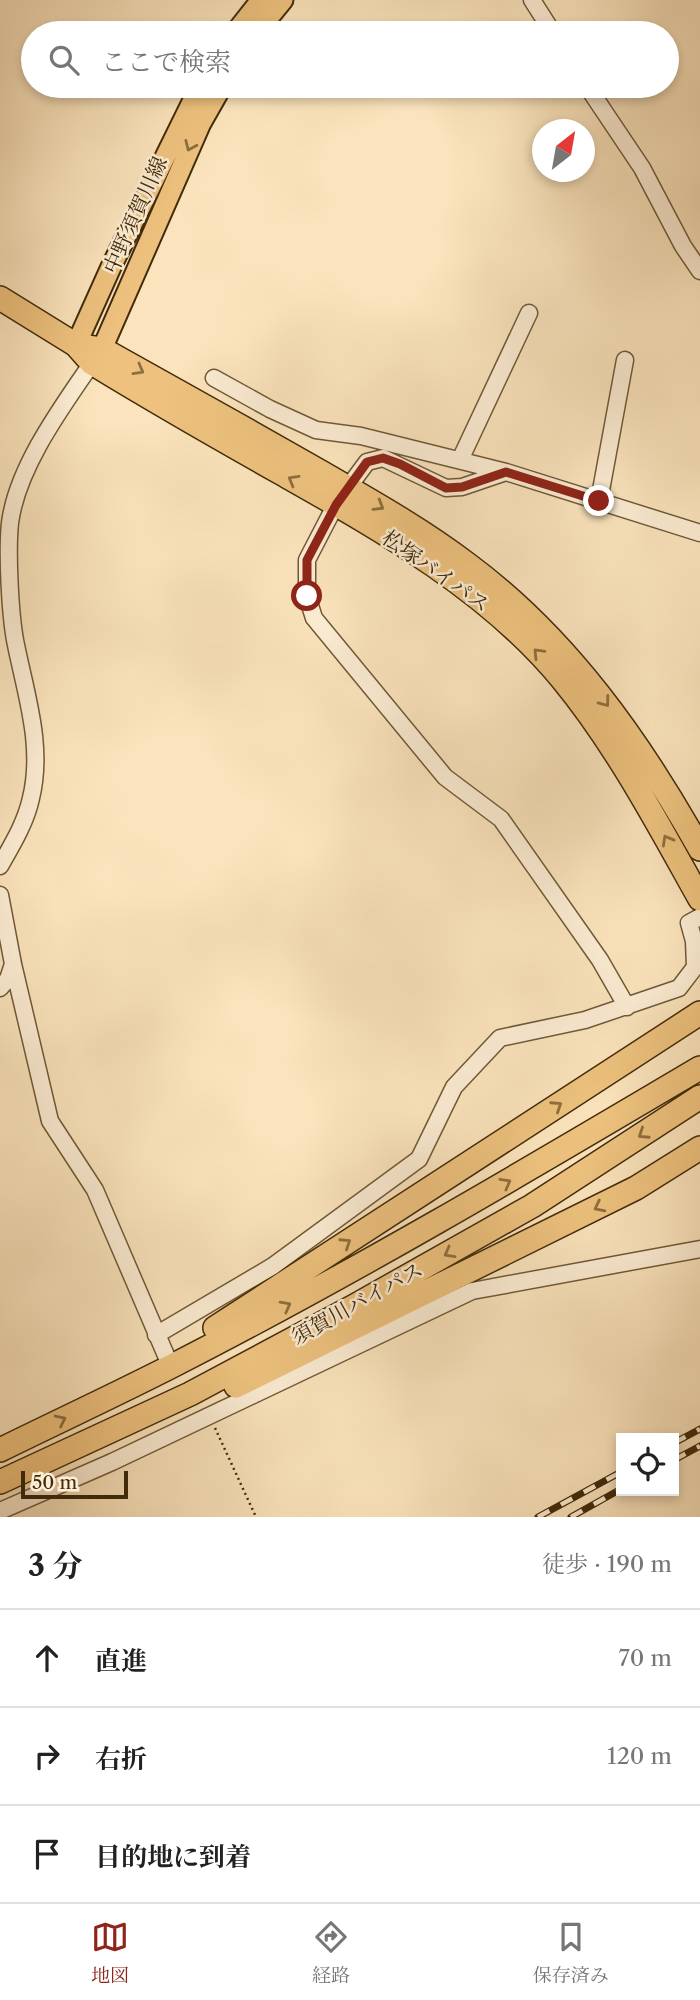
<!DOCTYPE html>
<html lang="ja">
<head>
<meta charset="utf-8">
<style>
  :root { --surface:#fff; --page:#f6f6f6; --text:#222; --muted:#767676; --line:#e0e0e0; --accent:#8f2418 }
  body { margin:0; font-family:"Libre Caslon Text","Noto Serif JP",serif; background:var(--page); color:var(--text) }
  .controls { position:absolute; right:21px; bottom:21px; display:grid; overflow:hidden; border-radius:0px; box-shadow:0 4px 10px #0003 }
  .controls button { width:63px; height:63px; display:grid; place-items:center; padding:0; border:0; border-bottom:2px solid var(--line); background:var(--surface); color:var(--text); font:35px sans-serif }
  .compass { position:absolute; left:532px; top:119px; width:63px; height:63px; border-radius:50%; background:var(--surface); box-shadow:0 4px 10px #0003; rotate:31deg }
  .scale { position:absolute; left:21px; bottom:18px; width:107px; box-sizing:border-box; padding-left:7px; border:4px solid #412b0a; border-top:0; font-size:19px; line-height:24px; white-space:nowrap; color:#412b0a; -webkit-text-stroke:5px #fcedd4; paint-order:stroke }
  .stop { position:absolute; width:21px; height:21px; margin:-16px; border:5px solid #8f2418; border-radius:50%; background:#fff }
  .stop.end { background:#8f2418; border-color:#fff; box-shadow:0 2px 7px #0008 }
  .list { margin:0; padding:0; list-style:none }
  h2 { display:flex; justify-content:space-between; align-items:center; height:91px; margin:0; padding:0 28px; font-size:30px }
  h2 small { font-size:23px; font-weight:400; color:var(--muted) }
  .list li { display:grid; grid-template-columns:46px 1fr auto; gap:21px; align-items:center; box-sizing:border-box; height:98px; padding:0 28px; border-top:2px solid var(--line) }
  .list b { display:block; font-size:26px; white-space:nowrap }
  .list em { font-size:23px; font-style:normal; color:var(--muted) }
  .icon { flex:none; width:38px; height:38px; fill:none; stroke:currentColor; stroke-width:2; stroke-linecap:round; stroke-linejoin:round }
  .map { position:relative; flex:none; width:700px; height:1517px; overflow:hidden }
  .search { position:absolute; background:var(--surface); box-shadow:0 4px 10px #0003; left:21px; right:21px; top:21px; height:77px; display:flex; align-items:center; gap:18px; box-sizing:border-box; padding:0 24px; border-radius:38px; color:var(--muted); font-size:26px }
  .sheet { height:385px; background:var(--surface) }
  nav { display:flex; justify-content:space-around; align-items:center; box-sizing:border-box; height:98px; border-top:2px solid var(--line); background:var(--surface); font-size:19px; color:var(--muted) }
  nav a { display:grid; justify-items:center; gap:4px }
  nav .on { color:var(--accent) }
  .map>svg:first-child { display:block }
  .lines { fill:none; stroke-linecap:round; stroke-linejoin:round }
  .minor-casing { stroke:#705937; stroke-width:19 }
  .major-casing { stroke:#412b0a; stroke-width:23 }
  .highway-casing { stroke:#412b0a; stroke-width:26 }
  .path { stroke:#412b0a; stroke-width:2.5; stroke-dasharray:2 3.5; stroke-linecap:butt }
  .minor { stroke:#fcedd4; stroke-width:16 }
  .major { stroke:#eec27e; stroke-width:19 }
  .highway { stroke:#eec27e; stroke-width:23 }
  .rail-casing { stroke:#412b0a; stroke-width:7 }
  .rail { stroke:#fcedd4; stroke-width:4.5; stroke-dasharray:13; stroke-linecap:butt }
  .oneway { stroke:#8f6f3e }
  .route { stroke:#8f2418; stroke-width:9 }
  .labels { text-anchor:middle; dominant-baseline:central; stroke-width:5; stroke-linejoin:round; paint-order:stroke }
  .street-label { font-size:21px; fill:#412b0a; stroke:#fcedd4 }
</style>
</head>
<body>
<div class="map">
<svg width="700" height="1517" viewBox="0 0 700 1517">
  <rect width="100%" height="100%" fill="#fbe4bd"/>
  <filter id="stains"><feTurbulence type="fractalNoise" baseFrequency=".00286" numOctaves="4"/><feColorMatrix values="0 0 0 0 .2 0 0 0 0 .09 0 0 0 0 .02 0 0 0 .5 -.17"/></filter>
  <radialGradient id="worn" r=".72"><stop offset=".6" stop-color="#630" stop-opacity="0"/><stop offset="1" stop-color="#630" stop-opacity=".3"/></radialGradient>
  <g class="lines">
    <!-- minor casing -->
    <g class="minor-casing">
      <path id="minor" d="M532 0 553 33
        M587 86 642 168 683 246 700 271
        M214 378 270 409 316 430 361 436 506 472
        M460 460 529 313
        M599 501 625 360
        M0 866C12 845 26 822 31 798 44 745 25 692 15 640 10 612 7 552 10 523 17 468 61 408 92 363
        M0 895 13 964 50 1121 95 1190 171 1367
        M0 988 8 979 13 964
        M627 1007 600 960 501 819 445 777 314 618 307 596V560L336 504 367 462 383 458 446 488 462 487 506 472 700 533
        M156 1335 273 1266 419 1159 454 1087 500 1038 585 1020 679 988 695 967 694 941 689 923 700 917
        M0 1511 112 1462 472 1291 700 1249"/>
    </g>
    <!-- major casing -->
    <g class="major-casing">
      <path id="major" d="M235 33 261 0
        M256 33 283 0
        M76 345 111 267 200 86
        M94 361 102 349 201 123 222 86"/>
    </g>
    <!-- highway casing -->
    <g class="highway-casing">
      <path id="highway" d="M0 298 76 345 92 363C154 401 217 437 281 473 380 529 488 589 562 679 617 746 658 824 700 899
        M76 345 102 349C174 389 247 430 319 471 369 500 421 529 467 564 567 638 640 742 700 849
        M215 1328 700 1013
        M236 1386 636 1188 700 1148
        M0 1450C57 1422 115 1395 172 1366 352 1274 526 1171 700 1068
        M0 1482 190 1394 351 1308 532 1206 700 1097"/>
    </g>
    <!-- path -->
    <path class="path" d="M215 1428 256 1517"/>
    <!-- minor -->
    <use href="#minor" class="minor"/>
    <!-- major -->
    <use href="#major" class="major"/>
    <!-- highway -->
    <use href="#highway" class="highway"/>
    <!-- rail casing -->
    <g class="rail-casing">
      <path id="rail" d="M674 1443 700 1429
        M674 1460 700 1446
        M538 1517 621 1472
        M571 1517 621 1489"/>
    </g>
    <!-- rail -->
    <use href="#rail" class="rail"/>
  </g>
  <!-- one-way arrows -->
  <defs><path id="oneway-chevron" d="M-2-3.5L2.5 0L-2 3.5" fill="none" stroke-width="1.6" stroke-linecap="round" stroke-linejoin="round" transform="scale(1.75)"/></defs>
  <g class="oneway">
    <use href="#oneway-chevron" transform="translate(190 146) rotate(114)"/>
    <use href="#oneway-chevron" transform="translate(139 370) rotate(29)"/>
    <use href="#oneway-chevron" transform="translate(293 480) rotate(-150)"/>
    <use href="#oneway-chevron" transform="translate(379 506) rotate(31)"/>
    <use href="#oneway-chevron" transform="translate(538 653) rotate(-134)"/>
    <use href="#oneway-chevron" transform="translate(605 702) rotate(53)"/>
    <use href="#oneway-chevron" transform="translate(667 840) rotate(-119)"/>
    <use href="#oneway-chevron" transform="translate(557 1106) rotate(-33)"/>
    <use href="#oneway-chevron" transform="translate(643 1134) rotate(147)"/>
    <use href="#oneway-chevron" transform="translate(506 1183) rotate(-29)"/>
    <use href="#oneway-chevron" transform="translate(599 1207) rotate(153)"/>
    <use href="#oneway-chevron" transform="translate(346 1243) rotate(-33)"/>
    <use href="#oneway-chevron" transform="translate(449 1253) rotate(151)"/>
    <use href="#oneway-chevron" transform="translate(286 1306) rotate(-28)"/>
    <use href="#oneway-chevron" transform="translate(61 1420) rotate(-26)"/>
  </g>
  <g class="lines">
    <!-- route -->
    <path class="route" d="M307 596V560L336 505 367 462 383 458 400 464 446 488 462 487 506 472 599 501"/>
  </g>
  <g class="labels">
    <!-- street labels -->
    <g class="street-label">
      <text transform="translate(135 215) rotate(-66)">中野須賀川線</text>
      <text transform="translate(436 571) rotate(35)">松塚バイパス</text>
      <text transform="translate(357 1303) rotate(-29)">須賀川バイパス</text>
    </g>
  </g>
  <rect width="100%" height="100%" filter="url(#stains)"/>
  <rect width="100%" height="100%" fill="url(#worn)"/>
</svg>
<div class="controls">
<button><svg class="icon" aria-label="locate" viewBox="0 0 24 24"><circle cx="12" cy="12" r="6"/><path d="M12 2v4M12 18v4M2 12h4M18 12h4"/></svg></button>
</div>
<svg class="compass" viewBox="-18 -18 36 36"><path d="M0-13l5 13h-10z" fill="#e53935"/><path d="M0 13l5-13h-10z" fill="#767676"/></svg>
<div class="scale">50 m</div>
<div class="stop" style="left:307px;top:596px"></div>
<div class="stop end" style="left:599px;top:501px"></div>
<div class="search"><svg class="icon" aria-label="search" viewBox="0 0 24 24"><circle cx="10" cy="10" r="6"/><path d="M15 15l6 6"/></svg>ここで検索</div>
</div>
<section class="sheet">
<h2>3 分<small>徒歩 · 190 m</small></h2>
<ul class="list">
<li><svg class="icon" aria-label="ahead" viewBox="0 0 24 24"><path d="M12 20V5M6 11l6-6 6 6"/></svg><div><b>直進</b></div><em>70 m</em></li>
<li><svg class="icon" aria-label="right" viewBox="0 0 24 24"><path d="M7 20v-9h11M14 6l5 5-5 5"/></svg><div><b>右折</b></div><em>120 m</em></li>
<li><svg class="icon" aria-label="arrive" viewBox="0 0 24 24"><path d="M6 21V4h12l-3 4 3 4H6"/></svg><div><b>目的地に到着</b></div></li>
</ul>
</section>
<nav>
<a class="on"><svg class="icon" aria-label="map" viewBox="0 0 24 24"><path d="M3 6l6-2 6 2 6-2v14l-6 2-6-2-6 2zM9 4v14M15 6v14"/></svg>地図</a>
<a><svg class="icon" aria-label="directions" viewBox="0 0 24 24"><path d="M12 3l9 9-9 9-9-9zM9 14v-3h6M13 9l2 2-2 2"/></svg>経路</a>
<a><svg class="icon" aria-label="saved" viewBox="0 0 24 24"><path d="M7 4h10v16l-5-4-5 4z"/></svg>保存済み</a>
</nav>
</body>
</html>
